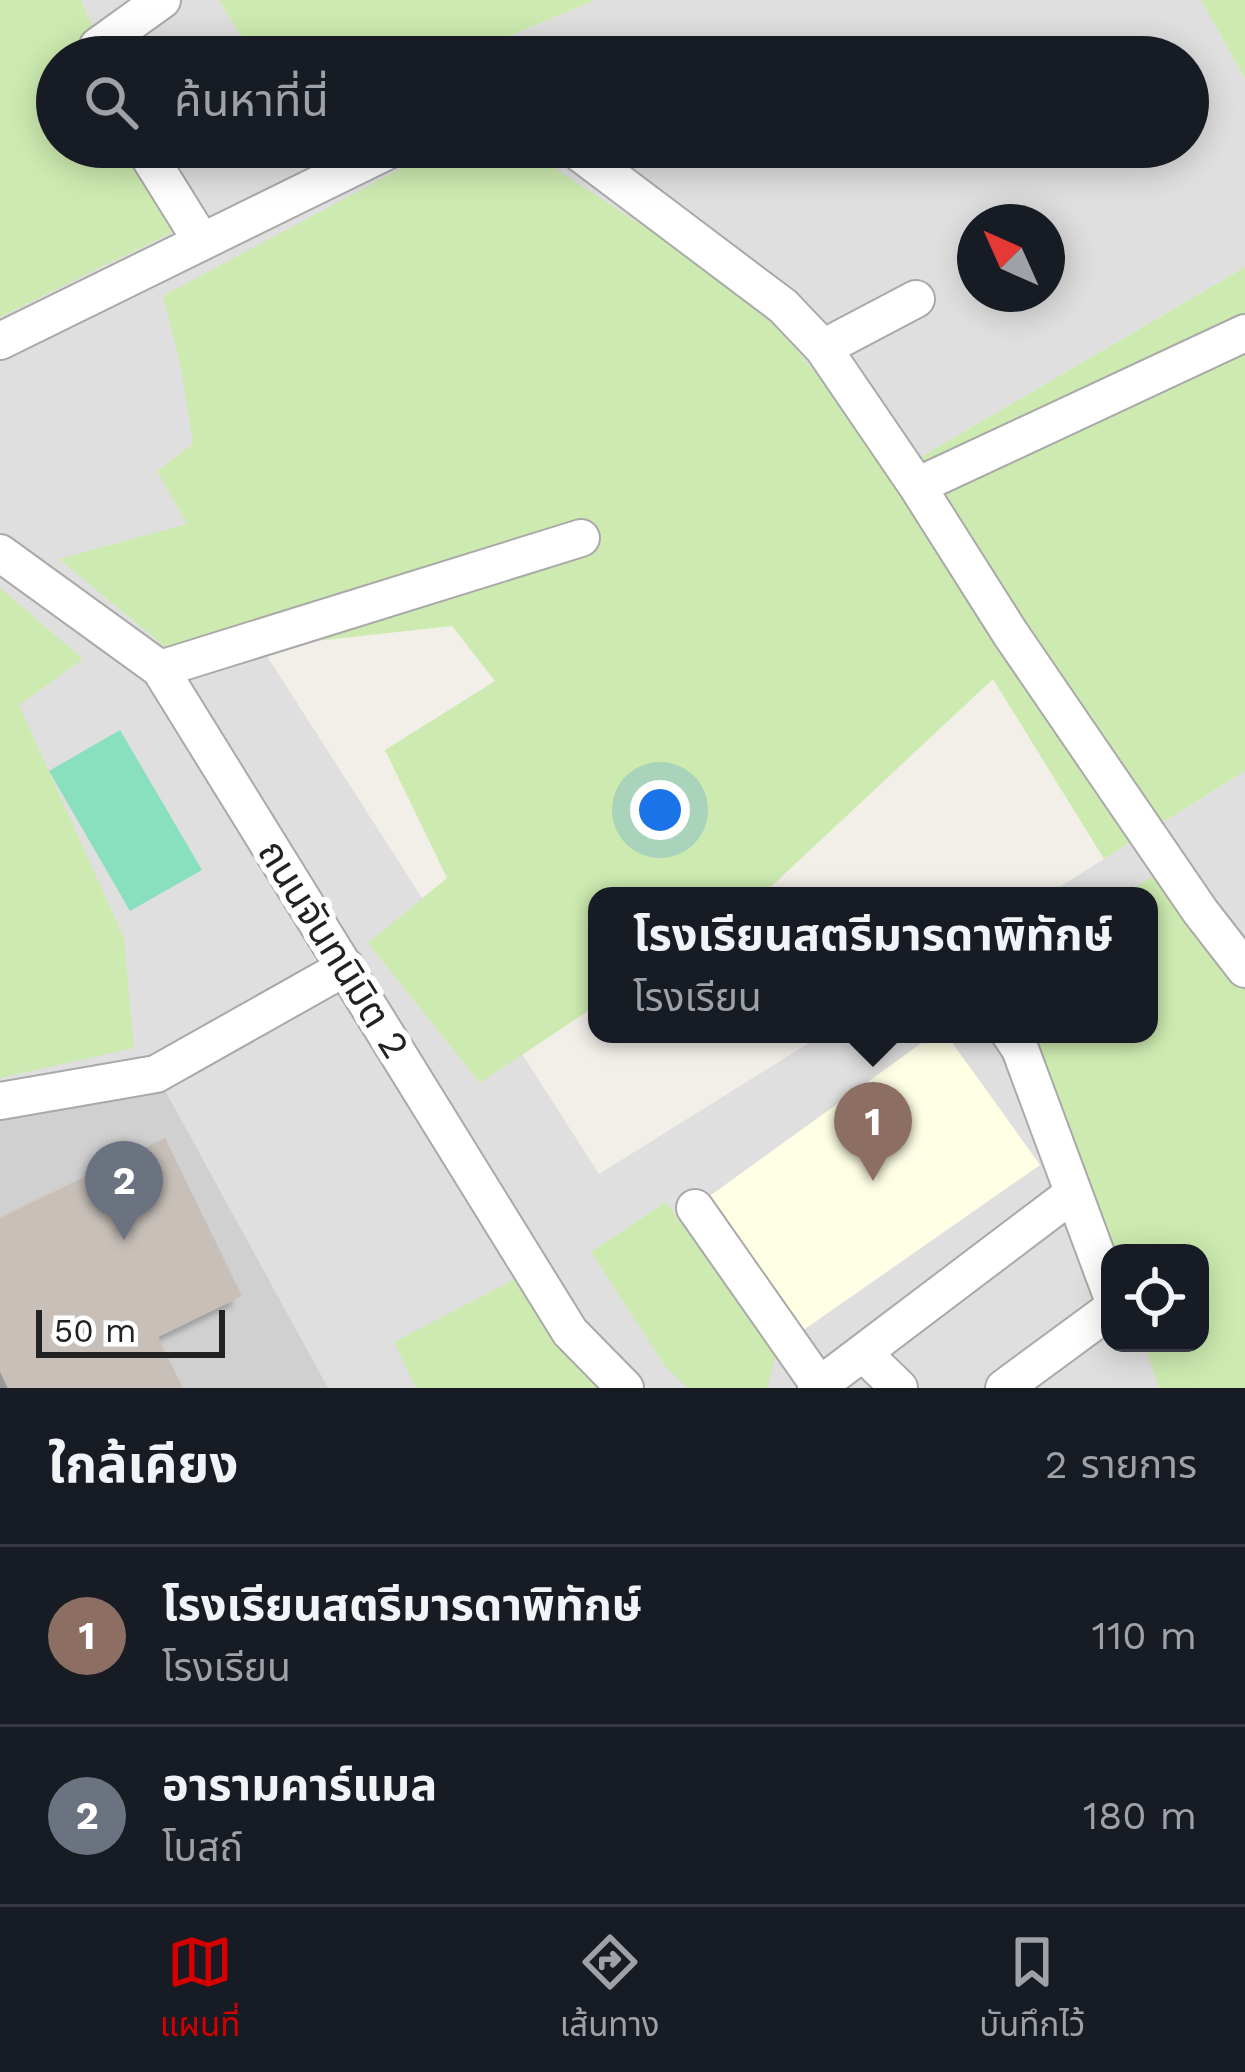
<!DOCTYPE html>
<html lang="th">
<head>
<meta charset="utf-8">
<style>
  :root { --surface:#171b24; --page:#242831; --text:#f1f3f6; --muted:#9ea1a6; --line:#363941; --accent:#d40000 }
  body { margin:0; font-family:"Work Sans","Noto Sans Thai",sans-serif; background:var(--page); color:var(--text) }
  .controls { position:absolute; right:36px; bottom:36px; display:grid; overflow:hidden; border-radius:24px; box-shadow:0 6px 30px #0003 }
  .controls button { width:108px; height:108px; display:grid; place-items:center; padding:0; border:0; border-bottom:3px solid var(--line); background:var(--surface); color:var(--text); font:60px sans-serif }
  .compass { position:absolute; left:957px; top:204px; width:108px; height:108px; border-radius:50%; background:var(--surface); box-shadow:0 6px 30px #0003; rotate:315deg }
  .scale { position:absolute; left:36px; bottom:30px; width:189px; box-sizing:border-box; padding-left:12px; border:6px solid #222; border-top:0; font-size:33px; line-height:42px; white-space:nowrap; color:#222; -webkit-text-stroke:9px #fff; paint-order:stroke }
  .you { position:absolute; left:660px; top:810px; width:42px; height:42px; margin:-30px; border:9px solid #fff; border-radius:50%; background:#1a73e8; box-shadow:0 0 0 18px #1a73e833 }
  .badge { display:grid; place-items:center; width:78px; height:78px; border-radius:50%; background:var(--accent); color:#fff; font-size:39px; font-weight:700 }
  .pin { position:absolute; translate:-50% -99px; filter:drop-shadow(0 3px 6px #0008) }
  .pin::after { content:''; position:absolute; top:63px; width:42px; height:36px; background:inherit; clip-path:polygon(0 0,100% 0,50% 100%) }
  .popup { position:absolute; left:588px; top:887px; width:570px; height:156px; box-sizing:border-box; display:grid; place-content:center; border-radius:24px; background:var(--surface); filter:drop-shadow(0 3px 9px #0005); font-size:39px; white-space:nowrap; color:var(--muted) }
  .popup b { font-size:45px; color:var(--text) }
  .popup::after { content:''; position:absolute; left:50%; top:100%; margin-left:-24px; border:24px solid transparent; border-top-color:var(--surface) }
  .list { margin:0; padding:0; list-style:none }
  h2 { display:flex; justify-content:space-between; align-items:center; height:156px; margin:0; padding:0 48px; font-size:51px }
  h2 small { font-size:39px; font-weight:400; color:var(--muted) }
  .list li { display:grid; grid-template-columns:78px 1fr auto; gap:36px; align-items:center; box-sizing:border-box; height:180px; padding:0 48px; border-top:3px solid var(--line) }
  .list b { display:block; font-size:45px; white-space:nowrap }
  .list p { margin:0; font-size:39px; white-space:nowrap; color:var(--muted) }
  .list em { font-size:39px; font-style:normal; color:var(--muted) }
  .icon { flex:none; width:66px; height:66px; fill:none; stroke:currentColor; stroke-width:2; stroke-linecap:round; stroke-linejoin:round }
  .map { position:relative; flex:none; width:1245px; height:1388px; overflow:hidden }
  .search { position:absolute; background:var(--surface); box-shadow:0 6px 30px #0003; left:36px; right:36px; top:36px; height:132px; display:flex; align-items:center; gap:30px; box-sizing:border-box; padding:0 42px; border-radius:66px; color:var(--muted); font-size:45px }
  .sheet { height:516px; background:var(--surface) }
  nav { display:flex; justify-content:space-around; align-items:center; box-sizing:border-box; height:168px; border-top:3px solid var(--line); background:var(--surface); font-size:33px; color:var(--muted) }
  nav a { display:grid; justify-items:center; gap:6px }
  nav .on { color:var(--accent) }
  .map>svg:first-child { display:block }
  .residential { fill:#e0dfdf; fill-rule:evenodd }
  .education { fill:#ffffe5 }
  .religious { fill:#d0d0d0 }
  .grass { fill:#cdebb0 }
  .pitch { fill:#88e0be }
  .building { fill:#c7bfb8; filter:url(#shadow) }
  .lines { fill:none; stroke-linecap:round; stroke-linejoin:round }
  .minor-casing { stroke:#a9a9a9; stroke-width:40 }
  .minor { stroke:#fff; stroke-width:36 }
  .labels { text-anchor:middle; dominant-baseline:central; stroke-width:12; stroke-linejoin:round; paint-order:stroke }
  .street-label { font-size:39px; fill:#222; stroke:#fff }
</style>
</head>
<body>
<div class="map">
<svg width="1245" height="1388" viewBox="0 0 1245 1388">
  <defs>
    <filter id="shadow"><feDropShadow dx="-9" dy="9" stdDeviation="3" flood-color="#0004"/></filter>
  </defs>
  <rect width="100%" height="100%" fill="#f2efe9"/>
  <!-- residential -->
  <path class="residential" d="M33 0H219L253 57H57Z
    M595 0H1201L1245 79V267L897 471 224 589 599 1174 823 1034H1149V896H1045L1245 771V1388H0V286L92 147H1188V57H460ZM975 222H1047V294H975ZM1110 1253H1200V1343H1110Z"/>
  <!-- education -->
  <path class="education" d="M934 1034H946L1040 1165 802 1331 707 1198Z"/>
  <!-- religious -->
  <path class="religious" d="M149 1061 328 1388H0V1093Z"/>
  <!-- grass -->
  <path class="grass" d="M0 0H81L105 57H57V147H141L175 231 0 317Z
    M219 0H595L460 57H253Z
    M1201 0H1245V79Z
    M441 147H522L678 249 779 329 897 471 1245 267V771L1104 859 993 679 761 896H597V1005L480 1083 368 943 447 878 385 750 495 681 452 626 261 647 187 665 59 559 187 524 157 471 193 444 180 363 163 296Z
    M0 588 83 659 19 705 124 938 134 1048 0 1078Z
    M1158 873 1245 983V1388H1159L1144 1343H1200V1253H1112L1035 1034H1149V896H1121Z
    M666 1202 776 1355 767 1388H688L665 1366 591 1252Z
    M521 1276 606 1388H416L394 1342Z"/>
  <!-- pitch -->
  <path class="pitch" d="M120 730 202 870 130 911 49 771Z"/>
  <!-- building -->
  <path class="building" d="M165 1138 242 1296 158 1337 183 1388H8L0 1371V1218Z"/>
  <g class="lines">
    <!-- minor casing -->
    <g class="minor-casing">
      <path id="minor" d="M96 57 98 46 162 0
        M143 147 202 242
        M572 147 783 306 823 348 917 486 1010 633 1200 911 1245 969
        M0 341 395 147
        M823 348 916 299
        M917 486 1245 333
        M0 553 160 669 570 1332 625 1388
        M160 669 581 538
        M1010 1034 1020 1049 1110 1291
        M0 1101 156 1074 346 967
        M695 1208 819 1385
        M864 1354 899 1388
        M816 1388 1071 1195
        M1004 1388 1110 1310"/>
    </g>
    <!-- minor -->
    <use href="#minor" class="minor"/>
  </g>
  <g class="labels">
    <!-- street labels -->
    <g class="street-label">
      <text transform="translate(334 949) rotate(58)">ถนนจันทนิมิต 2</text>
    </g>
  </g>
</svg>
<div class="controls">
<button><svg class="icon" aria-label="locate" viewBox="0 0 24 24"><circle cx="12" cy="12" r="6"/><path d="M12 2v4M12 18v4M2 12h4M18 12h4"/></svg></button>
</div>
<svg class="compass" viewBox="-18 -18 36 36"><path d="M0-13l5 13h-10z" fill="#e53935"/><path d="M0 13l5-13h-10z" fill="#9ea1a6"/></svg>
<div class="scale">50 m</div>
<div class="you"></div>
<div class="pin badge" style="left:873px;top:1181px;background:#8d6e63">1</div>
<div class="popup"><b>โรงเรียนสตรีมารดาพิทักษ์</b>โรงเรียน</div>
<div class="pin badge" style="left:124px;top:1240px;background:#6b7280">2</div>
<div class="search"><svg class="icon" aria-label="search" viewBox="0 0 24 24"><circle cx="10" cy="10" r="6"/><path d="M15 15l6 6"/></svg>ค้นหาที่นี่</div>
</div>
<section class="sheet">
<h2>ใกล้เคียง<small>2 รายการ</small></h2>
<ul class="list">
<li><span class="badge" style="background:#8d6e63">1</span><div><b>โรงเรียนสตรีมารดาพิทักษ์</b><p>โรงเรียน</p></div><em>110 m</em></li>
<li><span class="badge" style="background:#6b7280">2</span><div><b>อารามคาร์แมล</b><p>โบสถ์</p></div><em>180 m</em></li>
</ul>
</section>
<nav>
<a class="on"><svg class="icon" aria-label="map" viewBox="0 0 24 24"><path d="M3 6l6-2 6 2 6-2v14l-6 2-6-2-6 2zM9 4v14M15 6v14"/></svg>แผนที่</a>
<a><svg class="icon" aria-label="directions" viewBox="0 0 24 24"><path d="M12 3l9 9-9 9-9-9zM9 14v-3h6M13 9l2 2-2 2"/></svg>เส้นทาง</a>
<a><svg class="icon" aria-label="saved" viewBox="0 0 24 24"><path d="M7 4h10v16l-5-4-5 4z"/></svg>บันทึกไว้</a>
</nav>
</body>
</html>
